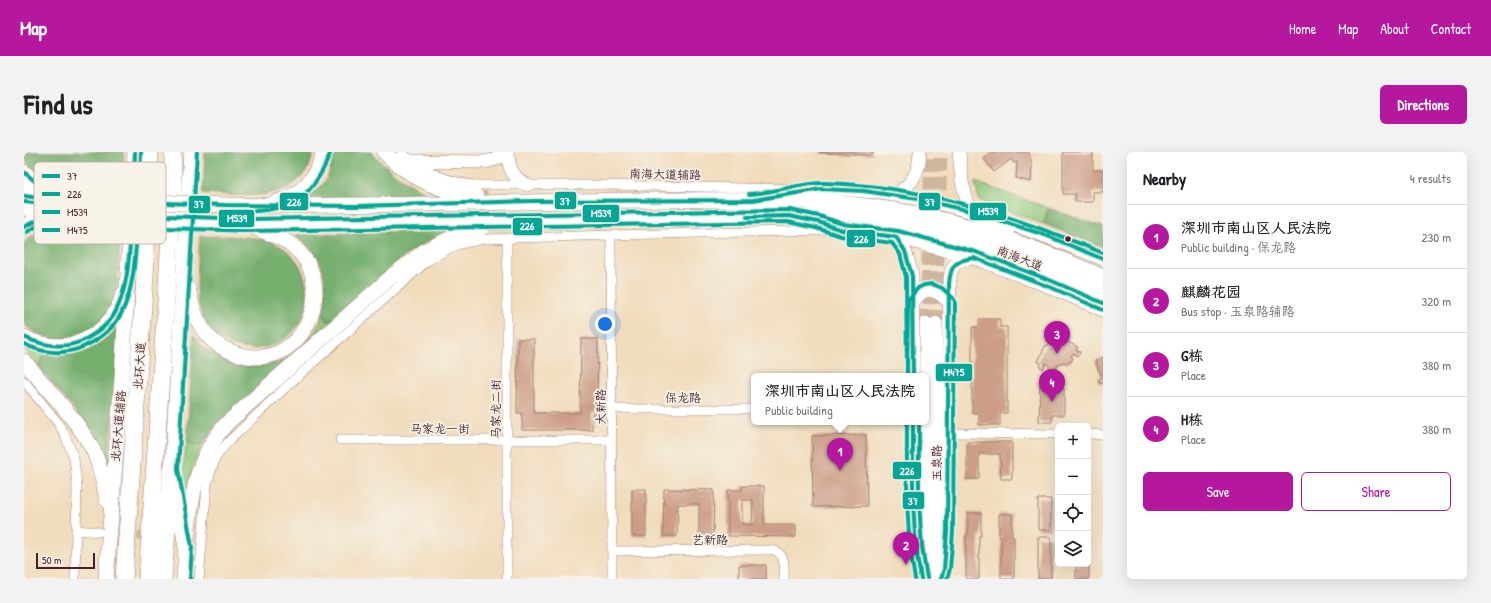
<!DOCTYPE html>
<html lang="en">
<head>
<meta charset="utf-8">
<style>
  :root { --surface:#fff; --page:#f2f2f2; --text:#202124; --muted:#757577; --line:#e0e0e0; --accent:#b5179e }
  body { margin:0; font-family:"Patrick Hand","LXGW WenKai TC",sans-serif; background:var(--page); color:var(--text) }
  .controls { position:absolute; right:12px; bottom:12px; display:grid; overflow:hidden; border-radius:6px; box-shadow:0 4px 16px #0002 }
  .controls button { width:36px; height:36px; display:grid; place-items:center; padding:0; border:0; border-bottom:1px solid var(--line); background:var(--surface); color:var(--text); font:20px sans-serif }
  .scale { position:absolute; left:12px; bottom:10px; width:59px; box-sizing:border-box; padding-left:4px; border:2px solid #4a1f2b; border-top:0; font-size:11px; line-height:14px; white-space:nowrap; color:#4a1f2b; -webkit-text-stroke:3px #f7f3e8; paint-order:stroke }
  .you { position:absolute; left:581px; top:172px; width:14px; height:14px; margin:-10px; border:3px solid #fff; border-radius:50%; background:#1a73e8; box-shadow:0 0 0 6px #1a73e833 }
  .badge { display:grid; place-items:center; width:26px; height:26px; border-radius:50%; background:var(--accent); color:#fff; font-size:13px; font-weight:700 }
  .pin { position:absolute; translate:-50% -33px; filter:drop-shadow(0 1px 2px #0008) }
  .pin::after { content:''; position:absolute; top:21px; width:14px; height:12px; background:inherit; clip-path:polygon(0 0,100% 0,50% 100%) }
  .popup { position:absolute; left:727px; top:221px; width:178px; height:52px; box-sizing:border-box; display:grid; place-content:center; border-radius:6px; background:var(--surface); filter:drop-shadow(0 1px 3px #0005); font-size:13px; white-space:nowrap; color:var(--muted) }
  .popup b { font-size:15px; color:var(--text) }
  .popup::after { content:''; position:absolute; left:50%; top:100%; margin-left:-8px; border:8px solid transparent; border-top-color:var(--surface) }
  .list { margin:0; padding:0; list-style:none }
  h2 { display:flex; justify-content:space-between; align-items:center; height:52px; margin:0; padding:0 16px; font-size:17px }
  h2 small { font-size:13px; font-weight:400; color:var(--muted) }
  .list li { display:grid; grid-template-columns:26px 1fr auto; gap:12px; align-items:center; box-sizing:border-box; height:64px; padding:0 16px; border-top:1px solid var(--line) }
  .list b { display:block; font-size:15px; white-space:nowrap }
  .list p { margin:0; font-size:13px; white-space:nowrap; color:var(--muted) }
  .list em { font-size:13px; font-style:normal; color:var(--muted) }
  .actions { display:flex; gap:8px; padding:12px 16px }
  .actions a { flex:1; padding:9px 0; border:1px solid var(--accent); border-radius:6px; text-align:center; font-size:14px; color:var(--accent) }
  .actions .main { background:var(--accent); color:#fff }
  .icon { flex:none; width:22px; height:22px; fill:none; stroke:currentColor; stroke-width:2; stroke-linecap:round; stroke-linejoin:round }
  .map { position:relative; flex:none; width:1079px; height:427px; overflow:hidden; border-radius:6px }
  header { display:flex; align-items:center; gap:24px; box-sizing:border-box; height:56px; padding:0 20px; background:var(--accent); color:#fff }
  header strong { font-size:19px }
  nav { display:flex; gap:22px; margin-inline-start:auto; font-size:14px }
  .intro { display:flex; align-items:center; justify-content:space-between; box-sizing:border-box; height:96px; padding:0 24px }
  h1 { margin:0; font-size:28px }
  .button { padding:10px 18px; border-radius:6px; background:var(--accent); color:#fff; font-size:14px; font-weight:700 }
  main { display:flex; gap:24px; padding:0 24px }
  aside { flex:1; background:var(--surface); border-radius:6px; box-shadow:0 4px 16px #0002 }
  .map>svg:first-child { display:block }
  .green { fill:#93cb7f; stroke:#6e7555 }
  .forest { fill:#76af6e; stroke:#60674c }
  .building { fill:#cc9e88; fill-rule:evenodd }
  .lines { fill:none; stroke-linecap:round; stroke-linejoin:round }
  .street-tunnel { stroke:#d0b69f; stroke-width:9; stroke-dasharray:9 4.5; stroke-linecap:butt }
  .secondary-tunnel { stroke:#d0b69f; stroke-width:13; stroke-dasharray:13 6; stroke-linecap:butt }
  .street-casing { stroke:#9e7e74; stroke-width:10 }
  .secondary-casing { stroke:#9e7e74; stroke-width:14 }
  .primary-casing { stroke:#9e7e74; stroke-width:16 }
  .highway-casing { stroke:#9e7e74; stroke-width:18 }
  .street { stroke:#fff; stroke-width:9 }
  .secondary { stroke:#fff; stroke-width:13 }
  .primary { stroke:#fff; stroke-width:15 }
  .highway { stroke:#fff; stroke-width:17 }
  .primary-bridge-casing { stroke:#9e7e74; stroke-width:16; stroke-linecap:butt }
  .primary-bridge { stroke:#fff; stroke-width:15 }
  .bus-1-casing { stroke:#f7f3e8; stroke-width:7 }
  .bus-2-casing { stroke:#f7f3e8; stroke-width:7 }
  .bus-3-casing { stroke:#f7f3e8; stroke-width:7 }
  .bus-4-casing { stroke:#f7f3e8; stroke-width:7 }
  .bus-1 { stroke:#05a696; stroke-width:4 }
  .bus-2 { stroke:#05a696; stroke-width:4 }
  .bus-3 { stroke:#05a696; stroke-width:4 }
  .bus-4 { stroke:#05a696; stroke-width:4 }
  .bus-dot { fill:#4a1f2b; stroke:#f7f3e8; stroke-width:1.5 }
  .labels { text-anchor:middle; dominant-baseline:central; stroke-width:3.5; stroke-linejoin:round; paint-order:stroke }
  .street-label { font-size:12px; fill:#4a1f2b; stroke:#f7f3e8 }
  .key { fill:#f7f3e8; stroke:#c3b3af; stroke-width:1 }
  .key-label { font-size:11px; fill:#4a1f2b }
  .line-badge { stroke:#f7f3e8; stroke-width:1.5 }
  .badge-label { font-size:11px; text-anchor:middle; font-weight:bold; fill:#fff }
</style>
</head>
<body>
<header>
<strong>Map</strong>
<nav><a>Home</a><a>Map</a><a>About</a><a>Contact</a></nav>
</header>
<div class="intro"><h1>Find us</h1><a class="button">Directions</a></div>
<main>
<div class="map">
<svg width="1079" height="427" viewBox="0 0 1079 427">
  <rect width="100%" height="100%" fill="#f7f3e8"/>
  <filter id="ink" filterUnits="userSpaceOnUse"><feTurbulence type="fractalNoise" baseFrequency=".025" numOctaves="2"/><feDisplacementMap in="SourceGraphic" scale="8" xChannelSelector="R" yChannelSelector="G"/><feConvolveMatrix kernelMatrix="1 2 1 2 8 2 1 2 1" color-interpolation-filters="sRGB"/></filter>
  <filter id="wash" filterUnits="userSpaceOnUse"><feTurbulence type="fractalNoise" baseFrequency=".012" numOctaves="4" result="noise"/><feDisplacementMap in="SourceGraphic" scale="16" xChannelSelector="R" yChannelSelector="G"/><feGaussianBlur stdDeviation="0.9" result="paint"/><feColorMatrix in="noise" values="0 0 0 0 0 0 0 0 0 0 0 0 0 0 0 0 0 1.4 0 .05"/><feComposite in="paint" operator="in"/></filter>
  <g filter="url(#wash)">
    <rect width="100%" height="100%" fill="#f1dcbc"/>
    <!-- green -->
    <path class="green" d="M951 30 1024 56 1020 72 955 48Z
      M299 162 304 169 309 168 263 209 256 210C276 197 291 186 299 162Z
      M0 189 25 200 19 205 15 215 0 196Z
      M163 288C168 294 171 294 179 292 169 309 165 327 162 347 156 334 161 302 163 288Z"/>
    <!-- forest -->
    <path class="forest" d="M0 0H100L98 38C68 36 35 37 11 18 4 13 0 8 0 0Z
      M181 0H290C288 5 287 10 285 15 263 52 216 43 179 41Z
      M309 0H347C368 22 384 32 411 46L276 48C301 36 306 28 309 0Z
      M1024 56 1079 75V95L1020 72Z
      M37 76 96 81C94 101 96 137 88 154 74 182 40 195 12 181 8 179 4 175 0 172V91C9 80 24 78 37 76Z
      M428 78 402 90 376 107 309 168 304 169 299 162C303 144 303 119 292 103 286 95 278 89 271 83Z
      M176 84C201 85 232 82 254 93 268 100 278 114 281 128 299 198 197 226 176 157 170 139 175 104 176 84Z
      M96 171 84 315C69 276 41 247 15 215L19 205 25 200C59 205 74 196 96 171Z
      M170 183 180 196 204 211 218 214 232 215 263 209 195 270 179 292 171 294 167 293 163 288Z"/>
    <g id="blocks">
      <!-- building -->
      <path class="building" d="M795 0H849V3L795 1Z
        M968 0H1005L1008 15 1007 30 992 26 993 10 990 11 987 7 970 20 960 7Z
        M1039 0H1069V18H1079V40H1069V50H1051L1052 42H1039Z
        M955 167H976V175H983V261H976V273H955V261H948V175H955Z
        M494 187H510V261H556L557 187H574L573 261H568V278H498V261H493Z
        M1039 188 1054 195 1052 198 1056 200 1054 204 1049 201 1047 205 1049 206 1047 210 1045 209 1044 212 1040 210 1034 212 1033 216 1030 215 1029 217 1025 215V213L1022 211 1019 217 1016 215 1017 211 1014 210 1021 194Z
        M1079 205V224L1077 223 1071 209Z
        M1076 225 1079 226V232L1074 230Z
        M1016 229H1028V236L1040 237V263H1028V270H1015Z
        M842 283 843 354 789 355 788 284Z
        M943 290H988V327H977L976 302H955V327H943Z
        M718 334H740V373H772V385L704 384V338H718ZM718 348H729L728 373 718 372Z
        M608 337H622V384H608Z
        M640 337 690 338 689 384H675V352H654L653 384H639Z
        M1014 347H1027V378H1014Z
        M944 361H957V384H955V427H942V384H944Z
        M975 362H988V385H990V427H977V385H975Z
        M1014 385H1027V427H1014Z
        M1052 412H1065V427H1052Z
        M715 413H742V427H715Z"/>
    </g>
  </g>
  <g filter="url(#ink)">
    <use href="#blocks" fill-opacity="0" stroke="#9e7e74" stroke-width="1"/>
    <g class="lines">
      <!-- street-tunnel -->
      <path class="street-tunnel" d="M459 39 460 74
        M100 382 171 387"/>
      <!-- secondary-tunnel -->
      <path class="secondary-tunnel" d="M902 171 907 0
        M912 171 917 0"/>
      <!-- street casing -->
      <g class="street-casing">
        <path id="street" d="M377 0C398 19 421 29 449 33H579L771 37
          M587 83 588 427
          M483 87V427
          M0 229 34 271 40 281 50 306 53 334 51 427
          M588 257H730
          M924 281 1034 282
          M1064 282 1079 283
          M316 288H588
          M52 378 75 380
          M588 399 749 398C763 402 760 416 760 427
          M175 427 183 332 187 319 192 305 204 290 262 235 403 109 424 97 436 92 460 87 587 83 807 78"/>
      </g>
      <!-- secondary casing -->
      <g class="secondary-casing">
        <path id="secondary" d="M484 0C484 16 489 26 503 33
          M935 0 938 30 946 59
          M387 9 461 10 472 7 480 0
          M871 43C889 32 895 21 896 0
          M754 44C769 41 785 37 800 37 897 38 990 70 1079 107
          M784 68 818 78 872 85 950 106 1026 135 1079 158
          M872 85 881 99 884 108 888 124 889 224
          M889 151C900 133 911 136 925 150
          M902 171 903 427
          M912 171V421
          M889 270C890 321 885 377 897 427
          M917 427 920 417 923 380 926 125C928 110 936 106 950 106"/>
      </g>
      <!-- primary casing -->
      <g class="primary-casing">
        <path id="primary" d="M360 0C386 26 415 40 452 44
          M0 20 9 29 24 39
          M0 38 86 48
          M250 51C279 43 291 28 300 0
          M201 53C344 55 487 49 630 48 711 48 792 45 871 58 945 70 1011 95 1079 125
          M0 56 85 67
          M956 62 983 83
          M199 73 508 70 765 64 840 66 898 75 966 94 1040 123 1079 141
          M0 75 10 69 32 63
          M164 136C167 150 170 163 178 176 194 202 235 214 261 197 292 177 302 129 276 101 264 87 247 82 231 76
          M0 185C40 207 87 186 99 142
          M0 209C22 236 55 269 70 300 77 316 80 332 83 348
          M162 395C167 349 170 307 203 271L367 125 402 98 427 86 459 75
          M82 427 98 224 111 0
          M160 427 162 395 148 317 167 0"/>
      </g>
      <!-- highway casing -->
      <g class="highway-casing">
        <path id="highway" d="M100 427 121 124 126 0
          M123 427 141 166 149 34V0
          M139 427 148 317"/>
      </g>
      <!-- street -->
      <use href="#street" class="street"/>
      <!-- secondary -->
      <use href="#secondary" class="secondary"/>
      <!-- primary -->
      <use href="#primary" class="primary"/>
      <!-- highway -->
      <use href="#highway" class="highway"/>
      <!-- primary-bridge casing -->
      <g class="primary-bridge-casing">
        <path id="primary-bridge" d="M86 48 201 53
          M85 67 151 72 199 73"/>
      </g>
      <!-- primary-bridge -->
      <use href="#primary-bridge" class="primary-bridge"/>
      <!-- bus-1 casing -->
      <g class="bus-1-casing">
        <path id="bus-1" d="M0 20 20 37 34 43 112 50 201 53 334 54 508 49 729 48 798 37 840 39 894 47 946 59 1021 83 1079 107
          M723 65 765 64 794 70 818 78 872 85 881 99 888 124 889 224
          M0 75C25 61 43 61 71 65
          M0 185C19 194 39 197 58 189 72 182 85 173 92 159 104 134 105 106 107 79 109 53 110 26 111 0
          M889 270C889 323 887 375 897 427
          M917 427 920 417 923 380 925 133C926 114 931 108 950 106L1026 135 1079 158"/>
      </g>
      <!-- bus-2 casing -->
      <g class="bus-2-casing">
        <path id="bus-2" d="M0 44 65 52
          M210 60C262 59 286 53 306 2
          M3 80 13 74 26 70 42 67 114 75 225 79 764 70 792 76 817 84 868 91 876 102 882 125 883 224
          M0 192C19 202 42 203 61 194 76 187 89 177 97 162 110 137 111 107 113 79 115 53 116 27 117 0
          M883 270C883 323 881 375 891 427
          M166 427 168 395 154 317 173 0"/>
      </g>
      <!-- bus-3 casing -->
      <g class="bus-3-casing">
        <path id="bus-3" d="M725 42C750 41 774 31 800 31 897 33 990 64 1079 101
          M1 50 114 63 225 67 766 58 795 64 819 72 874 79 952 100 1028 129 1079 151"/>
      </g>
      <!-- bus-4 casing -->
      <g class="bus-4-casing">
        <path id="bus-4" d="M883 224 884 148 894 136 900 133 908 132 918 136 929 146 931 149 929 380 926 417 923 427
          M895 270C895 322 893 374 903 426"/>
      </g>
      <!-- bus-1 -->
      <use href="#bus-1" class="bus-1"/>
      <!-- bus-2 -->
      <use href="#bus-2" class="bus-2"/>
      <!-- bus-3 -->
      <use href="#bus-3" class="bus-3"/>
      <!-- bus-4 -->
      <use href="#bus-4" class="bus-4"/>
    </g>
  </g>
  <!-- markers -->
  <circle class="bus-dot" cx="1044" cy="87" r="3.5"/>
  <g class="labels">
    <!-- street labels -->
    <g class="street-label">
      <text transform="translate(641 22) rotate(1)">南海大道辅路</text>
      <text transform="translate(996 106) rotate(21)">南海大道</text>
      <text transform="translate(115 214) rotate(-86)">北环大道</text>
      <text x="659" y="245">保龙路</text>
      <text transform="translate(576 255) rotate(-90)">大新路</text>
      <text transform="translate(471 257) rotate(-90)">马家龙二街</text>
      <text transform="translate(94 274) rotate(-85)">北环大道辅路</text>
      <text x="416" y="276">马家龙一街</text>
      <text transform="translate(912 311) rotate(-90)">玉泉路</text>
      <text x="686" y="387">艺新路</text>
    </g>
  </g>
  <!-- legend -->
  <rect x="10" y="10" width="132" height="82" rx="6" class="key"/>
  <rect x="18" y="22" width="18" height="4" fill="#05a696"/>
  <rect x="18" y="40" width="18" height="4" fill="#05a696"/>
  <rect x="18" y="58" width="18" height="4" fill="#05a696"/>
  <rect x="18" y="76" width="18" height="4" fill="#05a696"/>
  <g class="key-label">
    <text x="43" y="28">37</text>
    <text x="43" y="46">226</text>
    <text x="43" y="64">M539</text>
    <text x="43" y="82">M475</text>
  </g>
  <g class="line-badge">
    <rect x="530" y="39" width="23" height="19" rx="4" fill="#05a696"/>
    <rect x="894" y="40" width="23" height="19" rx="4" fill="#05a696"/>
    <rect x="255" y="40" width="30" height="19" rx="4" fill="#05a696"/>
    <rect x="164" y="43" width="23" height="19" rx="4" fill="#05a696"/>
    <rect x="945" y="50" width="38" height="19" rx="4" fill="#05a696"/>
    <rect x="558" y="52" width="38" height="19" rx="4" fill="#05a696"/>
    <rect x="194" y="57" width="37" height="19" rx="4" fill="#05a696"/>
    <rect x="488" y="65" width="31" height="19" rx="4" fill="#05a696"/>
    <rect x="822" y="77" width="30" height="19" rx="4" fill="#05a696"/>
    <rect x="911" y="211" width="38" height="19" rx="4" fill="#05a696"/>
    <rect x="868" y="309" width="30" height="19" rx="4" fill="#05a696"/>
    <rect x="878" y="339" width="23" height="19" rx="4" fill="#05a696"/>
  </g>
  <g class="badge-label">
    <text x="541" y="53">37</text>
    <text x="906" y="54">37</text>
    <text x="270" y="54">226</text>
    <text x="175" y="56">37</text>
    <text x="964" y="63">M539</text>
    <text x="577" y="65">M539</text>
    <text x="213" y="70">M539</text>
    <text x="503" y="78">226</text>
    <text x="837" y="91">226</text>
    <text x="930" y="224">M475</text>
    <text x="883" y="323">226</text>
    <text x="889" y="353">37</text>
  </g>
</svg>
<div class="controls">
<button>+</button>
<button>−</button>
<button><svg class="icon" aria-label="locate" viewBox="0 0 24 24"><circle cx="12" cy="12" r="6"/><path d="M12 2v4M12 18v4M2 12h4M18 12h4"/></svg></button>
<button><svg class="icon" aria-label="layers" viewBox="0 0 24 24"><path d="M12 4l9 5-9 5-9-5zM3 14l9 5 9-5"/></svg></button>
</div>
<div class="scale">50 m</div>
<div class="you"></div>
<div class="pin badge" style="left:816px;top:319px">1</div>
<div class="popup"><b>深圳市南山区人民法院</b>Public building</div>
<div class="pin badge" style="left:882px;top:413px">2</div>
<div class="pin badge" style="left:1033px;top:202px">3</div>
<div class="pin badge" style="left:1028px;top:250px">4</div>
</div>
<aside>
<h2>Nearby<small>4 results</small></h2>
<ul class="list">
<li><span class="badge">1</span><div><b>深圳市南山区人民法院</b><p>Public building · 保龙路</p></div><em>230 m</em></li>
<li><span class="badge">2</span><div><b>麒麟花园</b><p>Bus stop · 玉泉路辅路</p></div><em>320 m</em></li>
<li><span class="badge">3</span><div><b>G栋</b><p>Place</p></div><em>380 m</em></li>
<li><span class="badge">4</span><div><b>H栋</b><p>Place</p></div><em>380 m</em></li>
</ul>
<div class="actions"><a class="main">Save</a><a>Share</a></div>
</aside>
</main>
</body>
</html>
